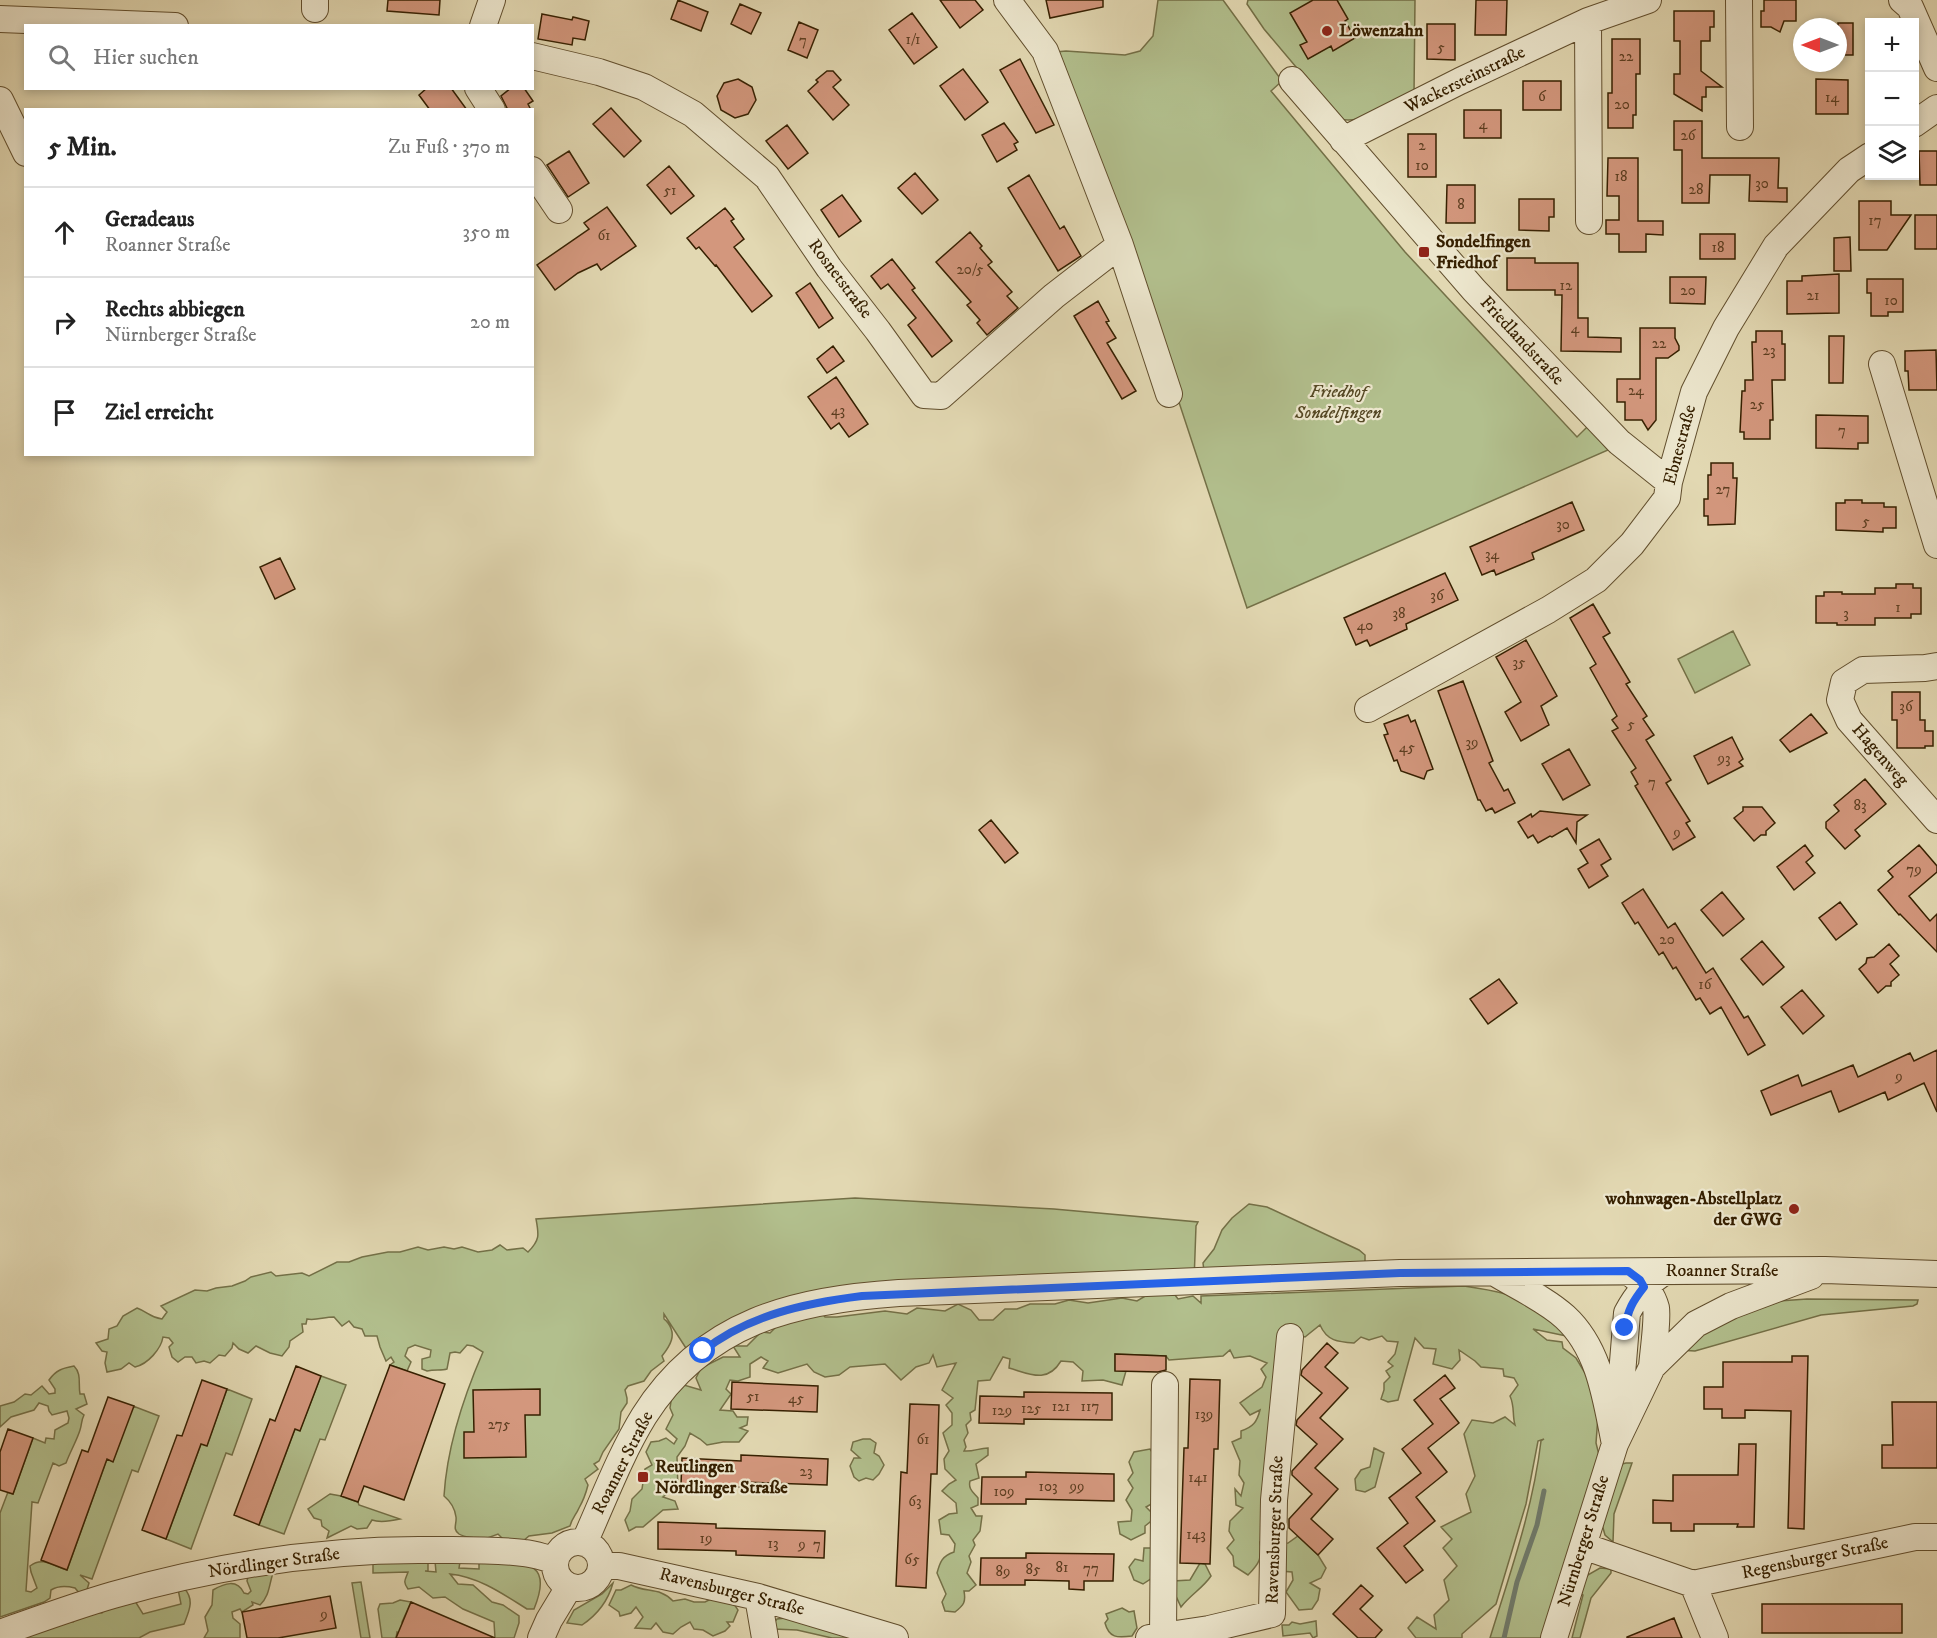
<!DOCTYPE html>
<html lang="de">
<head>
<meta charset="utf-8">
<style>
  :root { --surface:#fff; --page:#f6f6f6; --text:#222; --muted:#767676; --line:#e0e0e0 }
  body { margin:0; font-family:"IM FELL DW Pica",serif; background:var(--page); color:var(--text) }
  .controls { position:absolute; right:18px; top:18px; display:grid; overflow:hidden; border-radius:0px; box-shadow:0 3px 9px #0003 }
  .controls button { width:54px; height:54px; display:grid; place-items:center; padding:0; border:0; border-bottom:2px solid var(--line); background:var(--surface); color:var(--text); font:30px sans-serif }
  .compass { position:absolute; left:1793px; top:18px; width:54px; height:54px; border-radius:50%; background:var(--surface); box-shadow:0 3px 9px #0003; rotate:270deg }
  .stop { position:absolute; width:18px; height:18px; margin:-14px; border:4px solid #2563eb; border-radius:50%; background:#fff }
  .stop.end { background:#2563eb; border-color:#fff; box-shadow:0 2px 6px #0008 }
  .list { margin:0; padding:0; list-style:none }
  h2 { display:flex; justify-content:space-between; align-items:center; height:78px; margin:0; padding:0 24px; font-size:26px }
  h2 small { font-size:20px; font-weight:400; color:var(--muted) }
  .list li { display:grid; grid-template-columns:39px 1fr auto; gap:18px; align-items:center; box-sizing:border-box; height:90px; padding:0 24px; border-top:2px solid var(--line) }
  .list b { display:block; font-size:22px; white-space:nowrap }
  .list p { margin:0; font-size:20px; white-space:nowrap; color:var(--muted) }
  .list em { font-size:20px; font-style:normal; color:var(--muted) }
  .icon { flex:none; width:33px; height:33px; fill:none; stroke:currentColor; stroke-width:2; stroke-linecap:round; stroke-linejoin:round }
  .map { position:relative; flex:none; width:1937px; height:1638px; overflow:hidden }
  .search { position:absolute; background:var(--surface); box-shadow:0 3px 9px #0003; left:24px; top:24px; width:510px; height:66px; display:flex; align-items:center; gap:15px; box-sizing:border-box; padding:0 21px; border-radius:0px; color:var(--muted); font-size:22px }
  .panel { position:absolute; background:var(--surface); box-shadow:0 3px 9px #0003; left:24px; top:108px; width:510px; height:348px; border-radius:0px }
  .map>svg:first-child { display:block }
  .green { fill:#b2bf8d; stroke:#747047; stroke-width:1.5 }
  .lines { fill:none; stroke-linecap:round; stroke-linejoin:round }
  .stream { stroke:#707b6c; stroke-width:5 }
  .building { fill:#d3977d; stroke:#362001; stroke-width:1.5 }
  .minor-casing { stroke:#614e2d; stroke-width:28 }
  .minor { stroke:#ece6cd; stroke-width:26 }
  .route { stroke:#2563eb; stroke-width:8 }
  .poi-dot { fill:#8f2418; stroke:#ece6cd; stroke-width:2 }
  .labels { text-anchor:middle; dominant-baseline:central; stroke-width:4.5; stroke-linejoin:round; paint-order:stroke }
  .number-label { font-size:15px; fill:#5d3e20 }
  .poi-label { font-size:18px; font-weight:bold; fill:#362001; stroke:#ece6cd; text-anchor:start }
  .street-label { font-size:18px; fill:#362001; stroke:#ece6cd }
  .park-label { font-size:18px; font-style:italic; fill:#554824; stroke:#ece6cd }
</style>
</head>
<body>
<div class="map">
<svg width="1937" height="1638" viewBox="0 0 1937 1638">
  <rect width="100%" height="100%" fill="#e2d8b2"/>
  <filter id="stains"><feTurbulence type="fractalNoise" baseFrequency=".00333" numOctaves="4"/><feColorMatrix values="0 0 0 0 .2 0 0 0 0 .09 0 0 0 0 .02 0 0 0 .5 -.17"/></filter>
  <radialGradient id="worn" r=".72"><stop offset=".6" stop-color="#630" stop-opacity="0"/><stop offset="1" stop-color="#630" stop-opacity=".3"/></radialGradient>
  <!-- green -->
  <path class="green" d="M1158 0H1223L1282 81 1271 91 1405 252 1577 437 1588 426 1608 450 1247 608 1126 242 1056 52 1066 51 1125 55 1140 51 1153 36Z
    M1248 0H1415L1414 95C1394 104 1362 125 1340 119L1264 29 1247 4Z
    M1733 631 1750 665 1695 693 1678 659Z
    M855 1198 1054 1209 1198 1222 1196 1226 1194 1282 837 1299 693 1359 664 1314C664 1323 663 1316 668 1323 677 1335 670 1346 662 1356L664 1361 651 1371 644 1381 628 1386 625 1390 627 1398V1403L621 1412 619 1429 603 1452 599 1461 594 1464 598 1469 585 1479 588 1485C586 1493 583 1501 579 1508 576 1515 572 1518 570 1526L552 1533 529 1536 523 1541 503 1539 498 1534 482 1540C475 1537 465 1538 459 1534 452 1529 457 1524 456 1517 455 1509 450 1501 444 1496 447 1446 463 1398 483 1352L473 1346 467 1345 460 1353 455 1352 450 1353 447 1369C441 1371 435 1369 427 1371L422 1369V1359L430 1357 431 1350 415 1345 408 1348 405 1356 411 1362 407 1371 390 1365 394 1362 391 1357 386 1361 380 1347 377 1336H365L362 1329 354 1327 349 1321 342 1326 334 1317C324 1317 315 1321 307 1319L306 1324H302L303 1332 290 1341 289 1347 282 1356 270 1353 256 1346 248 1353 239 1349 233 1343 232 1348 225 1356 219 1355 210 1363 204 1361 196 1363 192 1357H185L178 1362 172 1357 169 1347 173 1343 169 1338 163 1337C161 1349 148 1364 135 1367L129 1363 121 1369 107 1372 105 1363 107 1352 102 1351 96 1343 108 1339 109 1329 117 1326 123 1316 137 1308C148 1312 149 1317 162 1319L167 1312 161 1306 195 1290 207 1291 216 1288 232 1286 245 1281 251 1277 271 1272 276 1276 302 1273 309 1276 337 1262H349L362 1257 388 1252H400L418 1247 428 1250 444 1247 454 1249 462 1247 478 1252 492 1250 500 1245 507 1250 523 1248 528 1252C540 1240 539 1235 536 1219Z
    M1249 1204 1267 1207 1359 1250 1365 1255V1262L1204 1271 1203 1263 1214 1249 1222 1230 1232 1218Z
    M1464 1286C1492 1290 1520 1295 1544 1311 1554 1317 1563 1329 1571 1337L1533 1329 1547 1340 1562 1342 1563 1348 1576 1358 1588 1378 1599 1403 1596 1443 1600 1459 1543 1638H1490C1510 1573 1533 1509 1541 1441L1544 1439 1538 1441 1526 1504 1496 1604 1462 1634V1638H1416L1408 1628 1417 1617 1436 1629 1434 1615 1449 1600 1444 1580 1457 1566 1443 1548 1452 1539 1441 1527 1471 1512 1466 1494 1475 1476 1464 1434 1472 1420 1493 1423 1505 1417 1515 1425C1512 1415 1515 1407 1510 1396L1518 1385 1514 1378 1504 1376 1503 1369 1481 1367 1475 1361 1459 1350 1460 1360 1452 1369 1433 1364 1436 1349 1424 1348 1415 1338 1398 1400 1388 1402 1381 1399 1384 1390V1383L1390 1377 1386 1371 1393 1366 1388 1362 1395 1354 1398 1342 1387 1341 1382 1336 1369 1340 1361 1337 1354 1343C1338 1342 1327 1341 1320 1325L1305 1337 1283 1330 1272 1536 1260 1542C1263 1557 1259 1564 1248 1575L1234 1566 1233 1556 1227 1548 1234 1540 1229 1531 1230 1521 1243 1508 1236 1505 1235 1489 1241 1496 1244 1483 1239 1475 1240 1461 1232 1442 1241 1438V1431C1253 1427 1257 1422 1260 1410L1250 1415 1240 1403 1262 1387 1266 1377 1261 1369 1267 1363 1250 1356 1234 1358 1230 1350 1223 1356 1169 1360 1166 1356 1115 1354V1370L1126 1371 1122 1385 1103 1380 1082 1381 1083 1371 1073 1362 1061 1361C1047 1384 1030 1374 1009 1368L1010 1359 1003 1357 990 1380 978 1381 975 1410 970 1413 971 1420 966 1425 968 1433 964 1440 966 1447 964 1451C973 1452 979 1448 988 1448V1455L976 1464 979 1478 970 1481C968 1489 973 1492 978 1498V1505L971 1508 976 1516H982L980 1531 973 1540 975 1545 969 1556 971 1562 967 1573 976 1585 969 1591H964C966 1602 964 1605 955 1612L945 1611 942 1602 946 1594 937 1573C940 1562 942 1556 954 1552L955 1544 949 1535 941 1534 939 1520 949 1514 957 1513 956 1503 942 1491 949 1484 956 1480 945 1469 944 1459 949 1451 943 1433 952 1425V1413L946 1405 953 1398 942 1390 956 1363 937 1367 933 1355 929 1363 916 1367 901 1380 885 1364 850 1367 839 1375 825 1377 814 1372 807 1364 778 1373 763 1368 768 1361 761 1357 750 1364V1377L738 1381 730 1380 726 1389 731 1394 720 1410 733 1411 737 1417H748L747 1425 740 1428 748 1431 739 1442H723L707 1445 700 1439 690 1433 685 1446 677 1457 678 1491H671L663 1497 675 1501 678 1509 663 1510 643 1527H636L629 1531 625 1520 630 1511 632 1499 642 1489 645 1469 652 1465 646 1452 651 1442 659 1441 666 1438 674 1444 677 1439 666 1429 673 1415 670 1408 672 1395 680 1390 684 1385 701 1390 696 1378 701 1368 723 1357H740L733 1346H747L761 1332 770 1333 777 1326 816 1306 825 1317H837L885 1311 907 1314 917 1308 945 1311 958 1304 971 1310 979 1320H993L1005 1309H1017L1030 1304H1055L1069 1300 1088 1303 1122 1298 1137 1301 1147 1295H1175L1178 1299 1193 1296 1201 1303V1296Z
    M1807 1299 1918 1300 1917 1304 1913 1306 1821 1315 1695 1351 1679 1350 1716 1321 1779 1301Z
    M74 1366C82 1374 78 1384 80 1394H84L87 1404 76 1409 84 1415C81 1421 82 1424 80 1430 77 1440 70 1452 66 1463L59 1466 53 1463 38 1503 32 1502 26 1591 31 1592 37 1588 31 1572 30 1566C43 1556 53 1566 67 1570L107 1459 113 1461 133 1406 159 1416 138 1472 132 1470 92 1579 80 1575 89 1583 86 1593 80 1594 75 1588C67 1586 59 1585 51 1590L50 1598 44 1602 0 1617V1513L8 1492 13 1494 33 1438 45 1443 46 1438 54 1439 55 1430 68 1423 69 1418 67 1411 52 1415 49 1411 48 1406 39 1403 34 1410 11 1417 0 1427V1406L14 1402 25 1394 31 1395 42 1386 49 1394 55 1393V1389L49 1380C56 1370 63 1368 74 1366Z
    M321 1376 346 1385 325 1440 320 1439 284 1534 259 1525 295 1429 300 1430Z
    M227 1389 252 1399 232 1455 226 1453 191 1549 166 1539 201 1444 207 1445Z
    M863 1439H870L876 1443 874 1453 879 1456 884 1465 879 1474 873 1480 866 1478 859 1481 854 1477 850 1466 854 1458H860L851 1450 853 1442Z
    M1374 1448 1384 1453 1375 1487 1365 1492 1356 1490 1355 1479 1361 1470 1370 1467Z
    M1150 1449 1156 1458 1155 1502 1146 1507 1154 1515 1150 1522 1145 1526V1533L1131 1540 1120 1534 1118 1522 1131 1521 1132 1510 1126 1500 1133 1488 1128 1480 1133 1473 1129 1462 1134 1452Z
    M1626 1463H1632L1614 1514 1613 1542 1605 1535 1601 1521 1622 1464Z
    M330 1494 341 1496 358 1502 359 1505 400 1519C391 1521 380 1523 372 1520L367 1528 357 1529 351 1526 327 1538 329 1531 322 1526 321 1520 314 1518 308 1509Z
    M1298 1536 1318 1555 1326 1568 1321 1578 1310 1583 1320 1589 1318 1600 1312 1609 1299 1610 1286 1592 1293 1580 1292 1572 1280 1571 1272 1544 1288 1543Z
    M1144 1548H1154L1152 1578 1143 1584 1134 1580 1129 1567 1135 1559 1143 1561Z
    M428 1560V1571H425L436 1572 435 1561 460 1562 459 1568 479 1569V1562C518 1564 556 1555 534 1609H527C503 1594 479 1577 450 1574L458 1584 473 1585 492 1602 503 1605 519 1616V1623L514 1638H495L494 1622 463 1609 445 1597 433 1598 419 1587 408 1589C402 1581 406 1579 408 1572L373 1573V1561Z
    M1200 1563 1205 1564 1211 1576C1203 1588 1190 1595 1181 1607L1175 1594 1173 1581 1190 1580Z
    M1600 1568 1611 1569V1573L1591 1598 1580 1638H1572L1583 1595 1578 1591 1586 1576Z
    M274 1570C269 1583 270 1596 260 1605L252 1602 253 1605 242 1612 240 1609 232 1612 233 1618 240 1624V1638H204L208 1631 205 1617 212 1605 213 1590C225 1583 237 1579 244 1593L248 1594 251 1591 247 1581 248 1576Z
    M361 1582 370 1638H361L352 1583Z
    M613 1583C608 1601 597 1615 582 1625L567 1623 574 1610 602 1594Z
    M631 1585C646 1593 660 1587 673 1601L685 1599 694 1602H705L719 1595 732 1601 738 1610 733 1622H727L730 1626 725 1631 713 1636 703 1630 694 1629 690 1622 681 1627 673 1634 663 1632 656 1623 651 1629 635 1628 643 1617 636 1607 631 1613 620 1616 619 1612 609 1605 616 1590H621Z
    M184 1588C195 1600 189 1611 184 1624L150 1632 139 1638H0L62 1619 73 1622C79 1614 92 1611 102 1613L112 1600 130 1593 143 1614 181 1604 178 1589Z
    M400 1600 411 1602 402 1622 405 1625 400 1633 397 1632 396 1638H382L378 1609 380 1604 393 1603Z
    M1122 1608 1129 1612 1134 1611 1137 1628 1132 1636C1117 1638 1109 1638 1105 1623L1108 1619 1106 1614Z
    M785 1618 850 1636V1638H832L797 1630 773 1629V1624L777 1619Z
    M1316 1621 1317 1636 1313 1638 1310 1633 1283 1636 1282 1625H1289L1292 1622 1300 1624Z"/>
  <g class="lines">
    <!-- stream -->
    <path class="stream" d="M1504 1638 1517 1582 1537 1525 1544 1491"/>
  </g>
  <!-- building -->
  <path class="building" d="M388 0H440L439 15 387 11Z
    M678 0 708 12 701 31 671 19Z
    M940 0H975L983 10 960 28Z
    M1046 0H1103V7L1050 18Z
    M1313 0H1337L1348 19 1345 21 1355 38 1333 51 1331 46 1308 59 1300 45 1307 42 1290 13Z
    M1476 0H1507L1506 35H1475Z
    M1764 0H1796V21H1784L1780 32 1771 27H1761V11H1764Z
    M740 4 761 13 751 34 731 24Z
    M1674 11H1714V27H1710V41H1701V71L1722 87H1706V97H1702V111L1674 94V74H1680V41H1674Z
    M912 13 937 47 914 64 889 30Z
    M542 14 572 20 573 17 589 21 585 40 573 38 572 45 538 39Z
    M799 22 818 30 807 58 788 50Z
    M1838 23H1853V55H1838Z
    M1427 24H1455V60L1427 59Z
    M1612 39H1640V74H1636V115H1633V128H1608V93H1612Z
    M1020 59 1054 125 1036 133 1000 70Z
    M963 69 988 102 965 120 940 86Z
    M827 71H833L841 80 833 87 849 105 833 120 808 91 818 82 816 80Z
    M738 79 752 87 756 100 748 114 735 118 721 110 717 96 724 83Z
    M1816 79 1848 80V114H1816Z
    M1523 81H1561V110H1523Z
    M427 88H451L467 110H430L419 95Z
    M511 88H524L533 101 528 104 531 110H508L501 96Z
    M611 108 641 141 624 157 593 124Z
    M1464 110H1501V138H1464Z
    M1674 121H1702V158H1779L1778 188H1787V202L1749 201 1750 175H1710L1709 203H1682V150H1674Z
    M1004 123 1018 142 1014 144 1017 150 997 162 982 135Z
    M787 125 808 153 788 169 766 141Z
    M1408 134H1436V177H1408Z
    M569 151 589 183 568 197 547 165Z
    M1919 151H1937V185H1920Z
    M1608 158H1638V221H1663V235L1646 234V252H1619V234H1606V220H1619V196H1607Z
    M669 166 694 196 671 214 647 185Z
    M915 173 938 200 922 214 898 188Z
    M1029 175 1060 229 1064 226 1081 256 1058 271 1008 188Z
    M1447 185H1475V223H1446Z
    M842 195 861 221 839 237 821 210Z
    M1519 199H1554V217H1549V231L1519 230Z
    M1859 201H1891V215H1911L1887 250H1859Z
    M607 207 636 246 601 270 597 264 578 273 555 290 537 265 589 229 584 223Z
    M725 208 734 219 731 221 744 239 734 247 772 296 752 312 716 265 715 266 699 247 696 249 687 238Z
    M1915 215H1937V249H1915Z
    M970 232 982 246 980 248 992 262 988 265 1012 292 1007 296 1018 308 987 335 977 323 980 320 967 305 971 302 936 262Z
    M1700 234H1735V259H1700Z
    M1850 237 1851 271H1834V238Z
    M1507 258H1535V263H1578V318H1588V337L1621 338V352L1561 351 1562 295H1555V290H1507Z
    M892 259 915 288 912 290 952 341 932 357 908 325 916 318 888 284 881 289 871 276Z
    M1839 274V313L1787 314V281H1802V276Z
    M1670 277H1706L1705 304 1670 303Z
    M1867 279H1903V312H1888V316H1871V293H1867Z
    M810 283 833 318 819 328 796 293Z
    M1098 301 1109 321 1106 322 1116 338 1107 343 1136 391 1122 399 1074 316Z
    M1640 328H1675V338L1679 346V350L1668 358H1656V420L1648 430 1642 420H1625V402H1617V379H1640Z
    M1756 331H1782V344H1785V380H1772L1773 420H1770V439H1744V432H1740L1742 391H1745V380H1753L1752 342H1756Z
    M1829 336H1844L1843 383H1829Z
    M833 346 844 361 827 373 817 359Z
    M1936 350 1937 390H1909L1908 371H1905V351Z
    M836 377 868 424 849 437 839 423 831 429 808 397Z
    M1816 415 1868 416V443H1858V449L1816 448Z
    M1711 463H1733V478H1737L1735 524 1708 525V516H1704V499H1708V475H1711Z
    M1845 500H1862V503H1884V507H1896V528H1883V532L1836 530V503H1845Z
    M1572 502 1584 530 1532 553 1534 559 1496 575 1494 570 1482 575 1470 547Z
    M280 558 295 589 275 599 260 567Z
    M1445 573 1458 600 1406 624 1407 629 1370 646 1367 640 1356 645 1344 618Z
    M1896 584H1913V588H1921V614H1911V618H1875V625H1837V623H1816V596H1824V592H1842V594H1875V588H1896Z
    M1593 604 1610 633 1603 637 1630 682 1626 684 1647 716 1643 719 1654 735 1646 740 1671 780 1666 783 1690 821 1686 823 1695 837 1673 850 1635 786 1638 784 1631 772 1636 768 1612 731 1618 728 1612 720 1617 716 1590 668 1596 664 1570 618Z
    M1526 640 1557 696 1541 706 1549 725 1521 741 1505 712 1521 702 1496 657Z
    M1463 681 1493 761 1489 763 1504 791 1508 789 1515 803 1495 813 1492 808 1486 811 1480 800H1478L1438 691Z
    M1892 692H1920V720H1925V731H1933V746H1925V748H1897V720H1892Z
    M1811 714 1827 733 1790 752 1780 740Z
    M1408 715 1411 722 1415 720 1433 769 1427 771 1424 779 1401 771 1397 760 1394 761 1384 735 1388 734 1384 724Z
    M1732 737 1743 759 1739 762 1743 766 1708 784 1694 756Z
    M1569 749 1590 785 1563 800 1542 764Z
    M1865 779 1886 804 1855 830 1860 836 1845 849 1826 828V822L1839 811 1834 805Z
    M1743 807H1762L1775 823 1766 831V835H1761L1754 841 1734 818 1743 811Z
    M1540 811 1578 815H1587L1577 822 1576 843 1567 828 1552 837 1550 836 1538 843 1533 835 1528 838 1518 822 1531 814 1532 817Z
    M991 820 1018 853 1005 863 979 830Z
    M1599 839 1611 859 1601 865 1608 876 1589 888 1578 869 1588 863 1580 850Z
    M1805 845 1813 856 1806 862 1815 873 1794 890 1777 867Z
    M1919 845 1937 866V872L1909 896 1930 921 1937 914V952L1900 914 1899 915 1878 890 1893 877 1888 871Z
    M1643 889 1668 928 1675 923 1706 973 1713 968 1744 1018 1748 1016 1765 1045 1748 1055 1721 1007 1710 1014 1700 998 1696 1000 1676 967 1673 969 1663 952 1659 955 1638 922 1635 924 1622 903Z
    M1722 892 1744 919 1723 936 1701 910Z
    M1840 902 1857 924 1836 940 1819 918Z
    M1762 941 1784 967 1763 985 1741 959Z
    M1889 944 1899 956 1890 964 1899 975 1891 982V986H1886L1878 993 1859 969 1866 963 1867 958 1874 957Z
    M1499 979 1517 1003 1488 1024 1470 999Z
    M1802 990 1824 1016 1803 1034 1781 1007Z
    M1937 1050V1112L1924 1083 1888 1100 1885 1092 1839 1112 1831 1091 1771 1115 1761 1091 1798 1075 1802 1086 1853 1065 1858 1077 1910 1053 1914 1061Z
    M1327 1343 1338 1353 1325 1367 1348 1388 1320 1418 1343 1439 1315 1468 1338 1489 1311 1519 1333 1539 1318 1555 1289 1528V1519L1312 1494 1292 1475V1471L1317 1444 1296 1425 1297 1420 1322 1393 1301 1375 1302 1370Z
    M1115 1354 1166 1356V1370L1158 1372 1115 1371Z
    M1792 1356H1808L1804 1529 1788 1528 1791 1411 1745 1410V1418H1722V1409H1704V1387H1723V1362H1792Z
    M390 1365 445 1384 404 1500 364 1486 358 1502 341 1496Z
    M296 1366 321 1376 300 1431 295 1429 259 1525 234 1515 270 1419 275 1421Z
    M1445 1375 1455 1388 1440 1399 1459 1423 1428 1448 1447 1472 1416 1497 1435 1521 1404 1546 1423 1570 1406 1583 1377 1548 1408 1523 1389 1498 1421 1473 1402 1449 1433 1424 1414 1400Z
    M1190 1379 1220 1380 1218 1449H1214L1210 1564 1180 1563 1184 1448H1188Z
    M202 1380 227 1389 207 1446 201 1444 166 1539 142 1530 177 1435 182 1436Z
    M732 1382 818 1386 817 1412 731 1409Z
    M540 1389V1415H525L526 1457 464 1458V1432H474L473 1390Z
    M1024 1392 1112 1393V1420L1024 1419V1424L979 1423 980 1396 1024 1397Z
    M108 1397 134 1406 113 1462 107 1459 67 1570 41 1560 82 1450 88 1452Z
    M1892 1402H1937V1468H1882V1445H1893Z
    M910 1404 939 1405 937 1474H931L926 1588 896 1586 901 1472 907 1473Z
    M8 1429 33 1438 13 1494 0 1490V1452Z
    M1739 1444H1756L1754 1527H1737L1738 1524H1694V1531H1671V1523H1653V1500L1673 1501V1475H1738Z
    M741 1455 828 1459 827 1485 740 1482V1487L681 1485 682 1458 741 1461Z
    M1026 1472 1114 1474V1501L1026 1499V1504H981L982 1477H1026Z
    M658 1522 716 1524V1528L825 1531 824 1558 736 1555V1551L658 1549Z
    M1026 1553 1114 1554 1113 1581H1084V1590L1069 1589V1581L1025 1580V1585H980L981 1558H1026Z
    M1361 1585 1373 1596 1360 1609 1382 1630 1375 1638H1358L1333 1614Z
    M330 1596 336 1628 278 1638H247L242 1612Z
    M411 1602 495 1638H396Z
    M1762 1604H1902V1633H1762Z
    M1674 1618 1682 1638H1627V1637Z"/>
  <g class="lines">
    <!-- minor casing -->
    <g class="minor-casing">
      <path id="minor" d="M315 0V9
        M1007 0 1045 51 1120 245
        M1739 0 1740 127
        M1902 0 1910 7 1937 68
        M0 19 175 26
        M1588 21 1589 221
        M483 26 492 0
        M532 56 599 72 644 87 693 114 767 177 829 268 878 331 924 395 941 396 1054 296 1120 245 1169 394
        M1292 80 1474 290 1619 442 1669 482
        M478 88 492 110
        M0 100 26 153
        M1914 124 1937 108
        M1343 140 1460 81 1588 21 1648 0
        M532 170 559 210
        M1882 364 1937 545
        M1937 666 1925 668 1863 670 1844 682 1840 700 1849 720 1937 820
        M1368 709 1548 610 1596 580 1632 544 1667 498 1669 482 1694 392 1726 328 1776 246 1849 170 1870 156
        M1495 1273C1518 1287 1545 1299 1565 1317 1600 1349 1606 1400 1615 1444
        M1634 1276C1644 1283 1653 1296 1656 1308 1658 1319 1653 1354 1652 1367
        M1618 1423 1627 1313C1637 1294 1648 1282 1666 1271
        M555 1565a23 23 0 1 1 46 0a23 23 0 1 1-46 0Z
        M584 1543C603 1501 620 1455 644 1416 704 1321 795 1300 899 1293L1400 1273 1825 1270 1937 1274
        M1583 1546 1693 1584 1715 1638
        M601 1566H619L758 1597 895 1638
        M1693 1584 1915 1537H1937
        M758 1597 765 1638
        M0 1633C37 1620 75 1606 113 1595 215 1566 322 1549 428 1550 460 1550 493 1549 524 1553 535 1554 545 1558 555 1560
        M1163 1636 1165 1385
        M541 1638 549 1620 569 1587
        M1149 1638 1209 1629 1272 1614 1274 1500 1290 1337
        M1554 1638 1615 1444 1652 1367 1696 1324 1731 1306 1811 1276"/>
    </g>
    <!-- minor -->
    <use href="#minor" class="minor"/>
  </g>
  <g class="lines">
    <!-- route -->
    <path class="route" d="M703 1351C748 1315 806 1303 862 1296L1400 1273 1628 1271 1640 1280 1644 1287C1633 1301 1628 1309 1625 1328"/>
  </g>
  <!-- markers -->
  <g class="poi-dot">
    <circle cx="1327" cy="31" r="6"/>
    <rect x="1418" y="246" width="12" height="12" rx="3"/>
    <circle cx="1794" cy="1209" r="6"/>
    <rect x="637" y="1471" width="12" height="12" rx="3"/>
  </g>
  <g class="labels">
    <!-- number labels -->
    <g class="number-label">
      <text x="913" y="39">1/1</text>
      <text x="803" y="40">7</text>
      <text x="1441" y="47">5</text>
      <text x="1626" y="56">22</text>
      <text x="1542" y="96">6</text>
      <text x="1832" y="97">14</text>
      <text x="1622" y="104">20</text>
      <text x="1483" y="124">4</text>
      <text x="1688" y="135">26</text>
      <text x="1422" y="145">2</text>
      <text x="1422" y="165">10</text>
      <text x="1621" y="176">18</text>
      <text x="1762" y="183">30</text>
      <text x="1696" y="189">28</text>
      <text x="670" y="190">51</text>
      <text x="1461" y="204">8</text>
      <text x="1875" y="220">17</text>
      <text x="604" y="235">61</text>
      <text x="1718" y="247">18</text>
      <text x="970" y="269">20/5</text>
      <text x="1566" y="285">12</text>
      <text x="1688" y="290">20</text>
      <text x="1813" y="295">21</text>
      <text x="1891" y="300">10</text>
      <text x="1575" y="328">4</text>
      <text x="1659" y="343">22</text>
      <text x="1769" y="350">23</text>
      <text x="1636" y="390">24</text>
      <text x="1757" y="404">25</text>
      <text x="838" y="410">43</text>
      <text x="1842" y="430">7</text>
      <text x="1723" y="489">27</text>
      <text x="1866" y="521">5</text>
      <text x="1563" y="524">30</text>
      <text x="1492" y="554">34</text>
      <text x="1437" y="595">36</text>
      <text x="1898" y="607">1</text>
      <text x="1399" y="613">38</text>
      <text x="1846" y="613">3</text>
      <text x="1365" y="625">40</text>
      <text x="1519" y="662">35</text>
      <text x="1906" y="706">36</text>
      <text x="1631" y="724">5</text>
      <text x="1472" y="742">39</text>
      <text x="1407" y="747">45</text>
      <text x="1724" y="758">93</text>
      <text x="1652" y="782">7</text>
      <text x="1860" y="805">83</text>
      <text x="1677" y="832">9</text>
      <text x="1914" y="869">79</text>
      <text x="1667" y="939">20</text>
      <text x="1705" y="984">16</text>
      <text x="1899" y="1076">9</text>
      <text x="753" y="1396">51</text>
      <text x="796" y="1398">45</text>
      <text x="1061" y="1406">121</text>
      <text x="1090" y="1406">117</text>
      <text x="1031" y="1408">125</text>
      <text x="1002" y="1410">129</text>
      <text x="1204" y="1414">139</text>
      <text x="499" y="1424">275</text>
      <text x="923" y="1439">61</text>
      <text x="806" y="1471">23</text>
      <text x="1198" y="1477">141</text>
      <text x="1048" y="1486">103</text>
      <text x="1077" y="1486">99</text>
      <text x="1004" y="1491">109</text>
      <text x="915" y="1501">63</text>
      <text x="1196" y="1534">143</text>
      <text x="706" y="1538">19</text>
      <text x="773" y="1543">13</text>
      <text x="802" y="1544">9</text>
      <text x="817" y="1544">7</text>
      <text x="912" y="1559">65</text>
      <text x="1062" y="1567">81</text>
      <text x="1091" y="1568">77</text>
      <text x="1033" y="1569">85</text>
      <text x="1003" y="1571">89</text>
      <text x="324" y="1614">9</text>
    </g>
    <!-- poi labels -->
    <g class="poi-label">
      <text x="1339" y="31">Löwenzahn</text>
      <text x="1436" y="242">Sondelfingen<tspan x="1436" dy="21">Friedhof</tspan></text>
      <text x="1782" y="1199" text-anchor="end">wohnwagen-Abstellplatz<tspan x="1782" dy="21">der GWG</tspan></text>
      <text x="655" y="1467">Reutlingen<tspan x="655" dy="21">Nördlinger Straße</tspan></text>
    </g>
    <!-- street labels -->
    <g class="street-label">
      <text transform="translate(1465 80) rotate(-26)">Wackersteinstraße</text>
      <text transform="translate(840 279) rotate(53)">Rosnetstraße</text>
      <text transform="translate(1522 341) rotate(47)">Friedlandstraße</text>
      <text transform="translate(1680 445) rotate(-75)">Ebnestraße</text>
      <text transform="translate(1880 755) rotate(49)">Hagenweg</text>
      <text x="1722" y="1271">Roanner Straße</text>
      <text transform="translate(623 1463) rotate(-63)">Roanner Straße</text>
      <text transform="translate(1275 1530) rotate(-88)">Ravensburger Straße</text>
      <text transform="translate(1584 1541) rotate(-73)">Nürnberger Straße</text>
      <text transform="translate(1815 1558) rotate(-12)">Regensburger Straße</text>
      <text transform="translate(274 1563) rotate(-8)">Nördlinger Straße</text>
      <text transform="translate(732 1592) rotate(14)">Ravensburger Straße</text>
    </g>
    <!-- park labels -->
    <g class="park-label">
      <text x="1338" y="392">Friedhof<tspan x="1338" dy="21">Sondelfingen</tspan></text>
    </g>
  </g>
  <rect width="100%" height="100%" filter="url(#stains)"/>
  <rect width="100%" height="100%" fill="url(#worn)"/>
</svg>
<div class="controls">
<button>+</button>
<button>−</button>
<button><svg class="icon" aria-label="layers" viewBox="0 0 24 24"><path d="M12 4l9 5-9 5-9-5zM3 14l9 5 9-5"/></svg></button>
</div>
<svg class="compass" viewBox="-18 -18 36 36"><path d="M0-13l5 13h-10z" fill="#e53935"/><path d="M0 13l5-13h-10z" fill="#767676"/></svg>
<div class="stop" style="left:703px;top:1351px"></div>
<div class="stop end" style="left:1625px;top:1328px"></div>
<div class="search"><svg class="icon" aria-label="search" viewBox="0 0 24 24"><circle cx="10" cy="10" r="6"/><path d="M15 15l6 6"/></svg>Hier suchen</div>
<section class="panel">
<h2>5 Min.<small>Zu Fuß · 370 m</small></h2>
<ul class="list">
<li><svg class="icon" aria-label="ahead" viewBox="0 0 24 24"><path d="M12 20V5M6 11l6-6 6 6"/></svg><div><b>Geradeaus</b><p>Roanner Straße</p></div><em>350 m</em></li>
<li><svg class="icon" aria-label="right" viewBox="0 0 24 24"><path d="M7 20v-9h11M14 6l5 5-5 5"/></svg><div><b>Rechts abbiegen</b><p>Nürnberger Straße</p></div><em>20 m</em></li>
<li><svg class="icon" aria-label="arrive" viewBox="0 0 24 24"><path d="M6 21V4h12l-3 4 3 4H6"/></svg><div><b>Ziel erreicht</b></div></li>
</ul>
</section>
</div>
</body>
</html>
